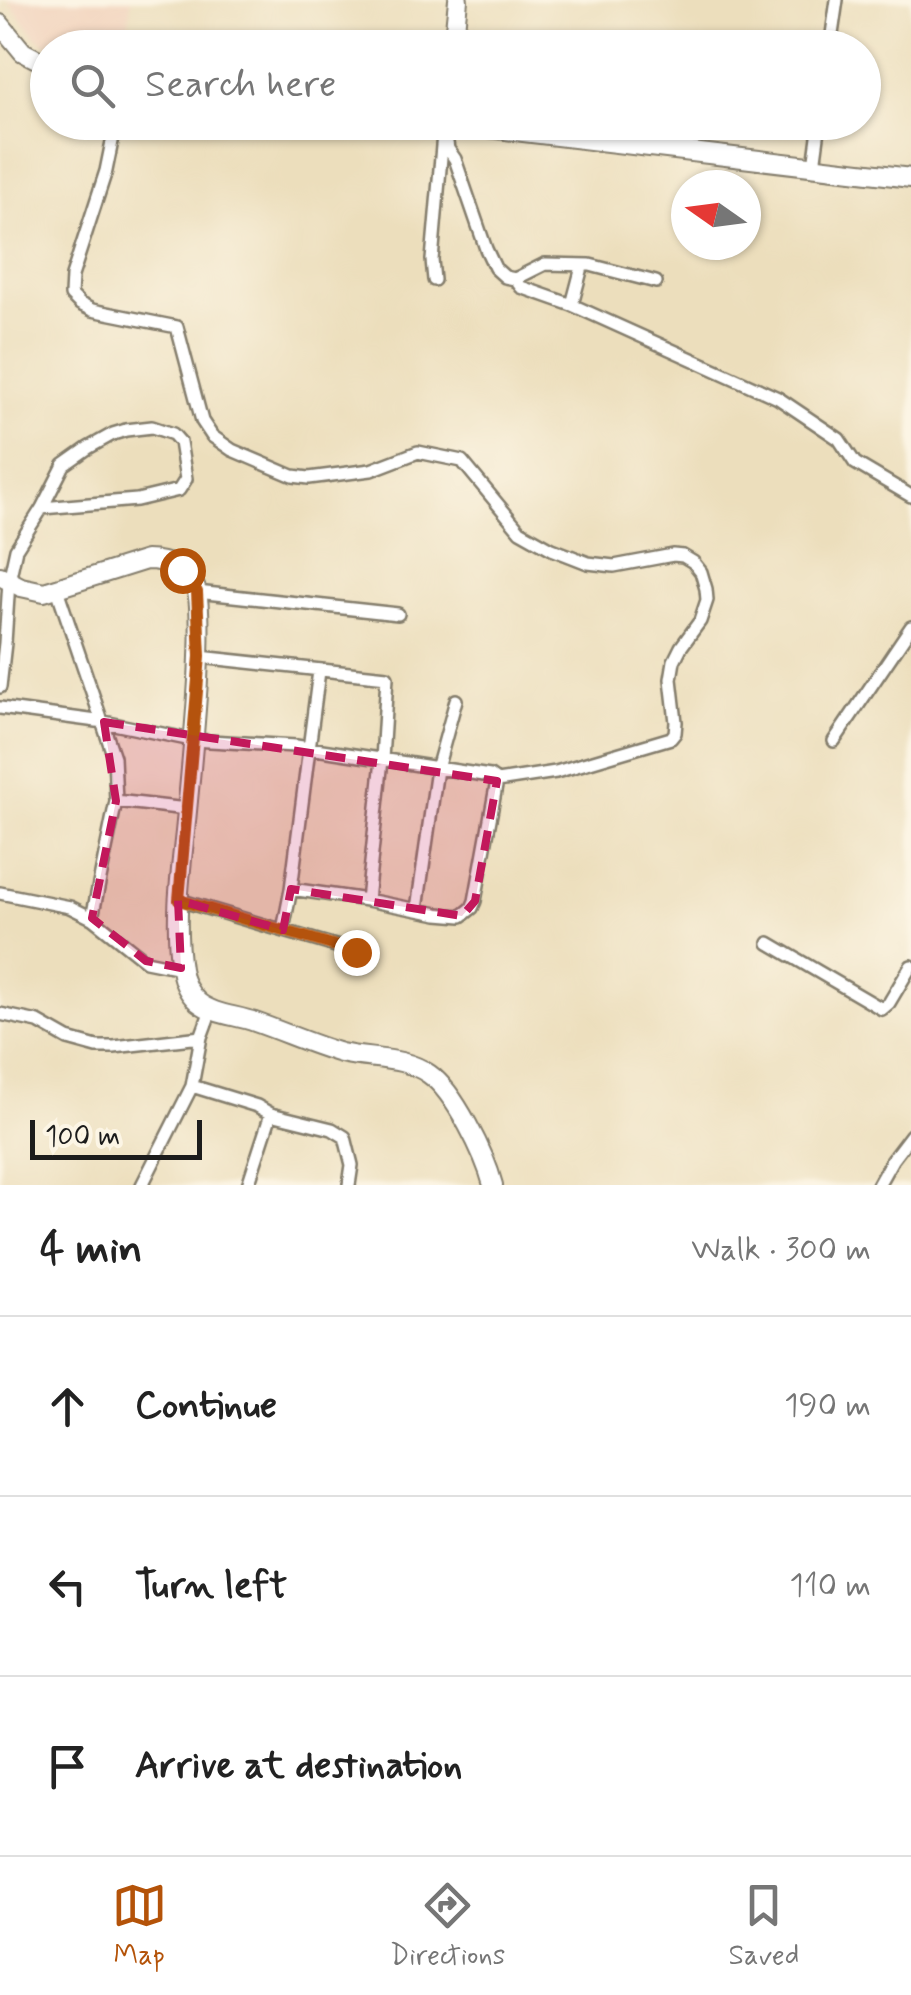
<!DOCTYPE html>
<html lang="en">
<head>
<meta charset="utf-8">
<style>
  :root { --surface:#fff; --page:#f2f2f2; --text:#222; --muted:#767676; --line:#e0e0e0; --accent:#b45309 }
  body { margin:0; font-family:Mynerve,sans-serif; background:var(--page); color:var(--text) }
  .compass { position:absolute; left:671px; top:170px; width:90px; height:90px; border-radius:50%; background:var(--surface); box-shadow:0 2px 8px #0004; rotate:284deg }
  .scale { position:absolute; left:30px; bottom:25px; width:172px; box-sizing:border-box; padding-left:10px; border:5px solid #1c1c1c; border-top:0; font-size:28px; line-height:35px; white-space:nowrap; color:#1c1c1c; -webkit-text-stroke:8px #fcf5e5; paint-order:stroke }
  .stop { position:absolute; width:30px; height:30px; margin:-22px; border:8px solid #b45309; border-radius:50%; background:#fff }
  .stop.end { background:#b45309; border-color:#fff; box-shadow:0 2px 10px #0008 }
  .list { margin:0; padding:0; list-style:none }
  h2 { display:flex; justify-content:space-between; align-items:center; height:130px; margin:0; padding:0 40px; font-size:42px }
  h2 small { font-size:32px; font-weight:400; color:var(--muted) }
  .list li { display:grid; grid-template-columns:65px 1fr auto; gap:30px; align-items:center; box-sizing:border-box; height:180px; padding:0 40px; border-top:2px solid var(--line) }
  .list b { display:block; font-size:38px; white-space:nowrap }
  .list em { font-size:32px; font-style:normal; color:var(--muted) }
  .icon { flex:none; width:55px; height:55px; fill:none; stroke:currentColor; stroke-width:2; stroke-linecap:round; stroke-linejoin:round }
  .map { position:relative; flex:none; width:911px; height:1185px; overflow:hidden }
  .search { position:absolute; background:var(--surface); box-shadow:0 2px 8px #0004; left:30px; right:30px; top:30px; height:110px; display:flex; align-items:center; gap:25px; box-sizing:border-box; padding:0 35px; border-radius:55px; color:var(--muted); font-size:38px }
  .sheet { height:670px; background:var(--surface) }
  nav { display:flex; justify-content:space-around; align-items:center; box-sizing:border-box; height:140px; border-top:2px solid var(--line); background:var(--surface); font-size:28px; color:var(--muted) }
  nav a { display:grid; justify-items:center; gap:5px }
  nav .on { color:var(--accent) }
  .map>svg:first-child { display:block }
  .built { fill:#f2d4be }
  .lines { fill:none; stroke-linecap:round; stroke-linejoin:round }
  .street-casing { stroke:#847d6c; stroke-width:16 }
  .secondary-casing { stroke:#847d6c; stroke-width:22 }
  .street { stroke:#fff; stroke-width:11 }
  .secondary { stroke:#fff; stroke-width:18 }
  .route { stroke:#b45309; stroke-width:12 }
  .marked { fill:#c2185b; fill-opacity:0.2; stroke:#c2185b; stroke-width:8; stroke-dasharray:20 12; stroke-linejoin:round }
</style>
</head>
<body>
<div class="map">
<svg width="911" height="1185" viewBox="0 0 911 1185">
  <rect width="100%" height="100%" fill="#fcf5e5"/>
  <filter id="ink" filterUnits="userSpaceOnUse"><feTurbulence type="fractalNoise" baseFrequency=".01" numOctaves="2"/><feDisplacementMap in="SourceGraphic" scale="20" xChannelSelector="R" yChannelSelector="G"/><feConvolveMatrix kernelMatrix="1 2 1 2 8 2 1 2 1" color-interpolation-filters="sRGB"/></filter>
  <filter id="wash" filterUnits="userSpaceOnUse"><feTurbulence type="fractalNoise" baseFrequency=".0048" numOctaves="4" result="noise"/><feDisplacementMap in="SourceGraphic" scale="40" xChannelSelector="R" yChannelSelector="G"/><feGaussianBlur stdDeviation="2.25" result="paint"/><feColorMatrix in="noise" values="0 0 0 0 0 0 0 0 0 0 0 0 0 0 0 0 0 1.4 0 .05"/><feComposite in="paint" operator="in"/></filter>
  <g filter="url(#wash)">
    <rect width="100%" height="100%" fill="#ecdebc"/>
    <!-- built -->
    <path class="built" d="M7 0H131L127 47H50L36 37Z"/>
  </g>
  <g filter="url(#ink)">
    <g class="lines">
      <!-- street casing -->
      <g class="street-casing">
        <path id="street" d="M830 48 837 0
          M814 166 820 122
          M515 279 545 264 590 265 656 282
          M434 280 432 260 444 123 448 149 455 159 486 249 495 268 505 277 515 279 521 287 572 305 778 398 839 439 855 463 911 496
          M572 305 582 267
          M57 589 114 757 116 801 92 918
          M197 592 398 614
          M200 657 387 677 382 760 367 900
          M0 687 5 643 9 581 16 549 42 508 64 465 88 448 113 434 126 430 152 427 173 434 180 442 186 479 179 490 137 500 42 508
          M0 708 104 722 192 740 296 746 490 776 497 781 556 772 671 738 675 733 676 722 671 679 674 661 681 647 700 621 707 600 706 589 701 572 693 562 683 556 673 555 614 566 588 563 552 549 520 531 462 461 418 452 371 470 309 478 293 476 232 450 212 436 202 421 177 327 92 310 80 304 71 295 72 276 106 171 116 122
          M834 741 911 627
          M116 801 187 809
          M291 889 367 900 438 914 462 916 472 908 475 901 497 781
          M0 893 70 907 92 918 146 961 181 968
          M179 900 356 952
          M417 909 437 769 456 700
          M283 930 291 889 319 671
          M769 943 882 1009 889 1003 911 966
          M0 1014 38 1022 68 1039 97 1047H114L201 1037 211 1010
          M192 1086 257 1106 271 1114 332 1129 345 1137 352 1165 349 1185
          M142 1185 192 1086 201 1037
          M248 1185 271 1114
          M878 1185 892 1160 911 1135"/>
      </g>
      <!-- secondary casing -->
      <g class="secondary-casing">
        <path id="secondary" d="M0 24 23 52 48 65
          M453 48 458 0
          M438 122 911 178
          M0 576 21 587 44 592 146 560C166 560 188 568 196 589 202 605 199 660 198 680 195 730 190 781 185 832 180 876 174 924 181 969 183 982 188 993 198 1002 214 1015 236 1015 255 1022 284 1032 312 1045 341 1053 370 1060 404 1056 429 1074 455 1092 485 1155 493 1185"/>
      </g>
      <!-- street -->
      <use href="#street" class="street"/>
      <!-- secondary -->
      <use href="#secondary" class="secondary"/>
    </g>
  </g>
  <g class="lines" filter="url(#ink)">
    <!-- route -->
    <path class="route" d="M182 570 190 579 197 592 200 656 179 900 356 952"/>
  </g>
  <!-- marked area -->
  <path class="marked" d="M104 722 497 781 475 901 462 916 291 889 283 930 178 900 181 968 146 961 92 918 116 801Z"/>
</svg>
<svg class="compass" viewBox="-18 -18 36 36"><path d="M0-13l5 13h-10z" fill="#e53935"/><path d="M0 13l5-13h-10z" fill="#767676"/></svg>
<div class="scale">100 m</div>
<div class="stop" style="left:182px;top:570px"></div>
<div class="stop end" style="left:356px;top:952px"></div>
<div class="search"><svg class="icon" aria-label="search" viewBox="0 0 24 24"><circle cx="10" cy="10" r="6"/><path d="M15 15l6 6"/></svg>Search here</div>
</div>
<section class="sheet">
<h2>4 min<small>Walk · 300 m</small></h2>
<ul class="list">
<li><svg class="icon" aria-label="ahead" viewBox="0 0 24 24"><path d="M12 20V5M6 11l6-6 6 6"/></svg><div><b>Continue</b></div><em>190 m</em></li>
<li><svg class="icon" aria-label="left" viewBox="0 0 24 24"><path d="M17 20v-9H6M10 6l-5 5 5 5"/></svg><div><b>Turn left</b></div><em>110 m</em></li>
<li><svg class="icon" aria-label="arrive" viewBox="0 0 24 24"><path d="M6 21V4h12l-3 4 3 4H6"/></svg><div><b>Arrive at destination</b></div></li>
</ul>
</section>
<nav>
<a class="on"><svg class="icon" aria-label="map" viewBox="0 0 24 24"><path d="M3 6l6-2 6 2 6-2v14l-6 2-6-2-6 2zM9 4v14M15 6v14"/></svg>Map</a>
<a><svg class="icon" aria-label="directions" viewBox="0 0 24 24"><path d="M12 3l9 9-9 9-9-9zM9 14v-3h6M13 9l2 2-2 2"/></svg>Directions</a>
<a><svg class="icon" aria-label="saved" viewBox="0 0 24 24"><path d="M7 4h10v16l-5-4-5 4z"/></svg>Saved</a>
</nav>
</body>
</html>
